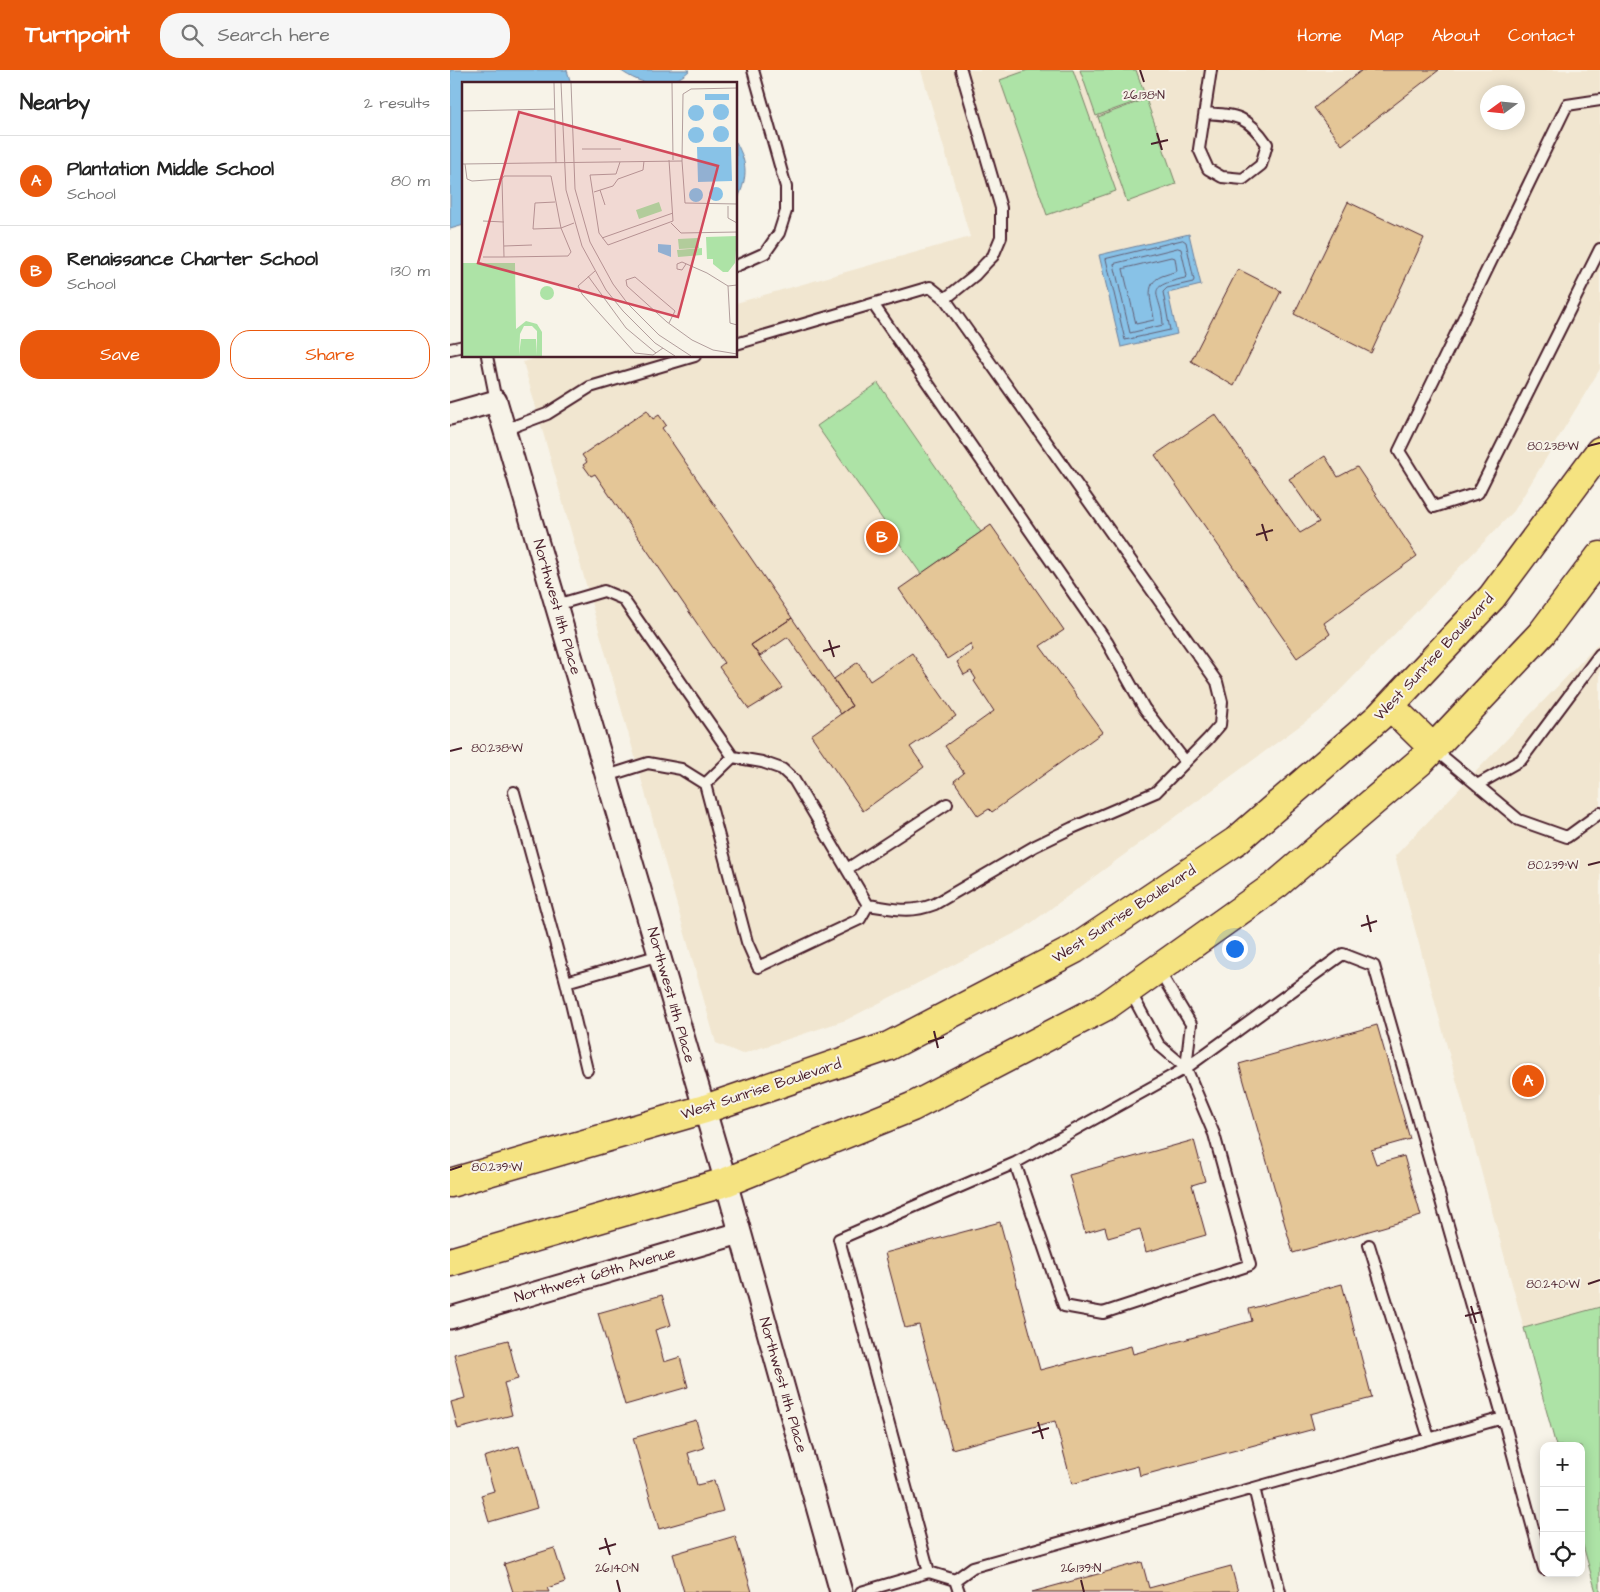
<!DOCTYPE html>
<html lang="en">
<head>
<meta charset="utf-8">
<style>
  :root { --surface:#fff; --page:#f6f6f6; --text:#222; --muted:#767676; --line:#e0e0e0; --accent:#ea580c }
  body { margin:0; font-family:"Architects Daughter",sans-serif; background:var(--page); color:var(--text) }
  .controls { position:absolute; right:15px; bottom:15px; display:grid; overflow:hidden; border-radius:10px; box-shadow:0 2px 12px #0003 }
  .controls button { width:45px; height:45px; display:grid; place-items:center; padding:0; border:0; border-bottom:1px solid var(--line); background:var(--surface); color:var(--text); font:25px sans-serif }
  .compass { position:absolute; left:1030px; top:15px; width:45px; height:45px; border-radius:50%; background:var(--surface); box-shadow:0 2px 12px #0003; rotate:255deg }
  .you { position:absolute; left:784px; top:878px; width:18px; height:18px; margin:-12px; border:4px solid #fff; border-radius:50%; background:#1a73e8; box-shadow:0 0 0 8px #1a73e833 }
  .badge { display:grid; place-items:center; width:32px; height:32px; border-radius:50%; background:var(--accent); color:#fff; font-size:16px; font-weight:700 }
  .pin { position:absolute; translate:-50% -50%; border:2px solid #fff; box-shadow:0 1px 5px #0006 }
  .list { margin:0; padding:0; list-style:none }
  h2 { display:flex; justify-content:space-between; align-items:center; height:65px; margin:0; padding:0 20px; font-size:21px }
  h2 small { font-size:16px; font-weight:400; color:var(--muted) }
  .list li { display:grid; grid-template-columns:32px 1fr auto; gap:15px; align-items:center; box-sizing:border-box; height:90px; padding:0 20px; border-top:1px solid var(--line) }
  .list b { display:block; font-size:19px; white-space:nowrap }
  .list p { margin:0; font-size:16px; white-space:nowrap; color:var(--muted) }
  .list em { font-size:16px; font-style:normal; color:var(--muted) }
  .actions { display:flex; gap:10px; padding:15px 20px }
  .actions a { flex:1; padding:11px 0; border:1px solid var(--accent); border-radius:20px; text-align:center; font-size:18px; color:var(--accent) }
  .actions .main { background:var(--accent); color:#fff }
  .icon { flex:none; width:28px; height:28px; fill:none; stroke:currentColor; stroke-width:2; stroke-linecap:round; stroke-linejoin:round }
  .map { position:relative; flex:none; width:1150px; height:1522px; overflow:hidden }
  header { display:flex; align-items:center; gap:30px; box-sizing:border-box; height:70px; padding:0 25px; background:var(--accent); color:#fff }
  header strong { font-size:24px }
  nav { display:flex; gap:28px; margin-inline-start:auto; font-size:18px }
  .search { width:350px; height:45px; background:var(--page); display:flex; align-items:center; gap:12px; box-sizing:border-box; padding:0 18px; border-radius:20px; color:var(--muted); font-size:19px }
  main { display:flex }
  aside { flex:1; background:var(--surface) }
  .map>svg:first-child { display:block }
  .built { fill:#f1e6d0; fill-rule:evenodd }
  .green { fill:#ade3a6; stroke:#7c8168 }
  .water { fill:#88c2e7; stroke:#6f819c }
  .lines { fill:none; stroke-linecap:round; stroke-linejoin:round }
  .shore { stroke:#636076; stroke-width:1 }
  .building { fill:#e4c697; stroke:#4a1f2b }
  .lane-casing { stroke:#4a1f2b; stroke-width:14 }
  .street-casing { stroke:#4a1f2b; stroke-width:25 }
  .highway-casing { stroke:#4a1f2b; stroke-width:31 }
  .lane { stroke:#f7f3e8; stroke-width:10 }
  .street { stroke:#f7f3e8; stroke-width:21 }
  .highway { stroke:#f5e381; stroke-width:28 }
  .ticks { fill:none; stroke:#4a1f2b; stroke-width:2 }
  .labels { text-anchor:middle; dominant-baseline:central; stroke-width:4; stroke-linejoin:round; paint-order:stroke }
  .street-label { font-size:15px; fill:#4a1f2b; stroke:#f7f3e8 }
  .inset-road { fill:none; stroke:#b29e9c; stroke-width:1 }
  .view { fill:#d1495b; fill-opacity:0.15; stroke:#d1495b; stroke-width:2.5 }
  .inset-edge { fill:none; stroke:#4a1f2b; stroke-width:2.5 }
  .ticks-label { font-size:12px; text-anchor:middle; fill:#4a1f2b; stroke:#f7f3e8; stroke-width:4; stroke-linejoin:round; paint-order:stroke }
</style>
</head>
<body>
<header>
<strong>Turnpoint</strong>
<div class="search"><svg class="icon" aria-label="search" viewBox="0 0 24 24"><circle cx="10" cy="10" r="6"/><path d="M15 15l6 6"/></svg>Search here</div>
<nav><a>Home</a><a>Map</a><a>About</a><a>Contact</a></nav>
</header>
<main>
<aside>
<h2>Nearby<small>2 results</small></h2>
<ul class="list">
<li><span class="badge">A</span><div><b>Plantation Middle School</b><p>School</p></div><em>80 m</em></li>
<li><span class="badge">B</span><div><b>Renaissance Charter School</b><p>School</p></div><em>130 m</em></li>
</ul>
<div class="actions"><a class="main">Save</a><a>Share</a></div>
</aside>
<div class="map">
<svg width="1150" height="1522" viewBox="0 0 1150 1522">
  <rect width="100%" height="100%" fill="#f7f3e8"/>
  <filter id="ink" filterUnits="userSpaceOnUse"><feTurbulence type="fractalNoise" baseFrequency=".02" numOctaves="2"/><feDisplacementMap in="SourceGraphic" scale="10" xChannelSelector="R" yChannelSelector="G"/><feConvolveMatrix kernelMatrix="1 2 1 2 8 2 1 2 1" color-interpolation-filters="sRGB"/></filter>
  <g filter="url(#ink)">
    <!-- built -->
    <path class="built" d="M471 0H1150V299L1064 441 870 641 573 859 396 950 292 984 266 973 73 292 94 286H286V233L520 167ZM1038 22H1068V52H1038Z
      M1150 572V1237L1074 1258 945 786Z"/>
    <!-- green -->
    <path class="green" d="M578 0H623L666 121 597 145 550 10Z
      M630 0H686L696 28 646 46Z
      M696 29 726 114 677 132 648 47Z
      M428 313 531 462 471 504 367 356Z
      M1150 1237V1522H1146L1131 1468V1376H1106L1074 1258Z"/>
    <!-- water -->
    <path class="water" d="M0 0H117L121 14H14V155L0 159Z
      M170 0H240C218 21 192 16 170 0Z
      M286 72C299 96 297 109 286 133Z
      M739 164 751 215 718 223 727 264 671 277 649 185Z"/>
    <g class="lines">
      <!-- shore -->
      <path class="shore" d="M733 170 736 172 744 210 743 212 717 218 713 222 720 260 675 270 656 189Z
        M728 178 731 179 737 206 735 208C690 218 712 222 713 255L680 263 664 194Z
        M722 187 725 188 727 201C722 203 717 204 712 206 692 214 703 235 704 250L686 254 673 199Z"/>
    </g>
    <!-- building -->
    <path class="building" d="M912 0H989L892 75 864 38Z
      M898 132 974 168 921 283 844 244Z
      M788 199 831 221 784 316 741 291Z
      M197 340 203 349 209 345 216 355 212 358 342 548 301 575 333 618 299 639 269 597 274 593 145 404 141 406 133 395 137 392 132 385Z
      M765 344 850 463 869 452 839 409 875 386 888 407 907 397 967 486 874 553 880 564 847 588 705 385Z
      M541 455 614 560 590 576 653 662 542 742 539 739 528 746 504 711 514 703 495 676 544 641 524 611 526 609 521 601 514 605 507 592 523 580 520 574 497 589 449 519Z
      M342 548 402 636 391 644 338 567 310 586 301 575Z
      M462 583 506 646 460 677 474 697 413 741 361 665 402 636 384 609 408 592 420 611Z
      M927 955 960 1069 921 1080 926 1094 954 1086 971 1146 843 1183 789 994Z
      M744 1070 755 1111 742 1115 756 1165 696 1182 690 1159 658 1168 655 1157 635 1163 619 1105Z
      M550 1152 590 1300 681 1276 683 1284 802 1251 799 1239 892 1214 922 1328 860 1344 864 1359 690 1406 688 1396 622 1414 605 1351 502 1379 469 1255 455 1258 435 1183Z
      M212 1225 221 1255 205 1260 214 1292 230 1287 238 1317 175 1335 148 1243Z
      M58 1270 68 1309 54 1313 62 1345 8 1359 1 1332 15 1328 4 1284Z
      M246 1350 254 1378 238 1383 247 1415 264 1411 273 1441 209 1459 183 1368Z
      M69 1376 87 1438 39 1452 31 1425 44 1421 34 1387Z
      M285 1466 302 1522H234L223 1484Z
      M104 1478 115 1512 97 1518 99 1522H63L54 1494Z
      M692 1492 699 1518 781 1496 788 1522H582Z"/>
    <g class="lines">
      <!-- lane casing -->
      <g class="lane-casing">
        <path id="lane" d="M1150 30 1117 35 949 381 984 437 1028 423 1150 179
          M755 43C787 45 798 46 817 74L811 95 793 109 772 107 758 99 749 79 761 0
          M286 196 315 183 329 163 336 141V117L303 0
          M495 229 525 205 536 193 543 186 551 167V138L511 0
          M423 234 657 572 694 638 735 691
          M0 279 14 276
          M37 286 46 331
          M54 360 97 344 140 317 245 286
          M106 535 154 521 173 529 283 687 312 692 332 699 344 710 418 835C445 839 459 844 485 834L585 776 622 758 706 722 758 669 770 655 772 632 767 612 495 229 480 217 286 274
          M984 679 1069 750 1117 767 1150 743
          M157 706 198 693 231 699 255 714 297 872 308 897 410 849 418 835
          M255 714 283 687
          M1027 715 1071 690 1150 584
          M64 722 116 912 137 1000
          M397 799 497 734
          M709 901 741 954 736 998
          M116 912 210 885
          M565 1093 614 1236 653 1243 800 1195 764 1064 736 998 709 975 680 921
          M919 1175 979 1368
          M804 1418 830 1522
          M505 1510 523 1497 1053 1348 1094 1499
          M411 1522 479 1502
          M509 1522 505 1510 479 1502 389 1169 565 1093 736 998 893 884 924 896 1053 1348"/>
      </g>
      <!-- street casing -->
      <g class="street-casing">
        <path id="street" d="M0 344 46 331 276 1112 391 1522
          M0 1248 290 1163"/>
      </g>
      <!-- highway casing -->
      <g class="highway-casing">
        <path id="highway" d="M940 636 983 678
          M0 1113 255 1039 439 976 625 879 786 771 929 647 1042 527 1150 381
          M0 1192 276 1112 462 1037 656 936 827 814 972 690 1092 563 1150 486"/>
      </g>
      <!-- lane -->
      <use href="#lane" class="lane"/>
      <!-- street -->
      <use href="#street" class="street"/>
      <!-- highway -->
      <use href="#highway" class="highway"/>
    </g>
  </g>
  <!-- ticks -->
  <path class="ticks" d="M690 0 694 12M707 63 712 80M701 74 718 70M1138 376 1150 373M812 454 817 471M806 465 823 460M379 570 384 587M373 581 390 576M0 681 12 678M1138 795 1150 792M917 845 921 862M911 856 927 851M484 961 488 978M478 972 494 967M0 1100 12 1096M1138 1214 1150 1210M1021 1236 1026 1253M1015 1246 1032 1242M588 1352 593 1369M582 1363 599 1358M155 1468 160 1485M149 1479 166 1474M167 1510 170 1522M631 1510 634 1522"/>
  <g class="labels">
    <!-- street labels -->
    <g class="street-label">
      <text transform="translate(107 537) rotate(74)">Northwest 11th Place</text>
      <text transform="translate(984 587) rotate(-47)">West Sunrise Boulevard</text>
      <text transform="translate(674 844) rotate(-33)">West Sunrise Boulevard</text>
      <text transform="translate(221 925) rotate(74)">Northwest 11th Place</text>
      <text transform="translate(311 1019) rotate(-18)">West Sunrise Boulevard</text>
      <text transform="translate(145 1205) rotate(-16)">Northwest 68th Avenue</text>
      <text transform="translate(333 1315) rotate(74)">Northwest 11th Place</text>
    </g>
  </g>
  <!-- overview -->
  <g transform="translate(12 12)">
    <rect width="275" height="275" fill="#f7f3e8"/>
    <path d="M197 120 200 129 177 137 174 128ZM275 154 273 181 266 190H261L251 182V177H245L244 155ZM236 156 237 166 217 167 216 157ZM240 166V173L216 175 215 168ZM0 181H53L54 247 64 239 75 242 80 250V274H0ZM62 244H70L75 249V273L74 257H59L57 273 58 252ZM78 211a7 7 0 1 1 14 0a7 7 0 1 1-14 0Z" fill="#ade3a6" fill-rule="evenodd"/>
    <path d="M243 12H267V18H243ZM251 30a8 8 0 1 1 16 0a8 8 0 1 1-16 0ZM226 31a8 8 0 1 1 16 0a8 8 0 1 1-16 0ZM251 52a8 8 0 1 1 16 0a8 8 0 1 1-16 0ZM226 53a8 8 0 1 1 16 0a8 8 0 1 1-16 0ZM235 65H269L270 99 236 100ZM247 112a7 7 0 1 1 14 0a7 7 0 1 1-14 0ZM227 113a7 7 0 1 1 14 0a7 7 0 1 1-14 0ZM196 162 209 163V175L196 170Z" fill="#88c2e7"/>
    <path class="inset-road" d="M92 1 94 81M99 1 104 108 120 164 144 208 161 229 193 261 213 274M109 1 113 107 128 160 151 202 166 222 197 253 229 274M210 1 211 78M0 29 92 27M120 67H159M220 79 221 12 229 7 275 6M158 80 154 92 128 93 137 151 146 163 211 139 207 78M0 82 220 79 223 121 275 122M3 82 5 97 10 99 40 97 42 94H89L99 146 109 170 106 174 42 175M138 108 143 123M132 110 151 104 156 97 181 88 182 79M93 120 73 121 71 147 99 146 112 141M266 124V136L275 141M21 139 42 140M209 141 219 151 275 150M140 156 211 131M42 164 70 163M21 175H42L40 97M224 182 220 188 215 187V182L220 180 245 191 266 204M133 189 116 204 120 212 173 271 191 273 201 266M126 194 164 246 194 271M275 203 266 204 268 241 275 243M207 241 213 229 173 195 164 198 165 204 205 240 230 258 251 268 275 272"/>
    <path class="view" d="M57 30 256 84 216 235 16 181Z"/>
    <rect width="275" height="275" class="inset-edge"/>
  </g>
  <g class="ticks-label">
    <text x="694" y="29">26.138°N</text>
    <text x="1103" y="380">80.238°W</text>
    <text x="47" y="682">80.238°W</text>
    <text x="1103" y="799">80.239°W</text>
    <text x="47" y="1101">80.239°W</text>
    <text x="1103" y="1218">80.240°W</text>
    <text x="167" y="1502">26.140°N</text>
    <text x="631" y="1502">26.139°N</text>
  </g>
</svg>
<div class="controls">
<button>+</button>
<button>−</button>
<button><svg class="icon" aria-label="locate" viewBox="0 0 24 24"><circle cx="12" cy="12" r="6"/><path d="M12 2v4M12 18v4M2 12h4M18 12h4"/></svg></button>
</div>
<svg class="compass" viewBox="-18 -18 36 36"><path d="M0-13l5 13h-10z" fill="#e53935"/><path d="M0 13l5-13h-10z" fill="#767676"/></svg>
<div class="you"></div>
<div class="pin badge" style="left:1078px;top:1011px">A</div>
<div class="pin badge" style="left:432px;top:467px">B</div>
</div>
</main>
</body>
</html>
